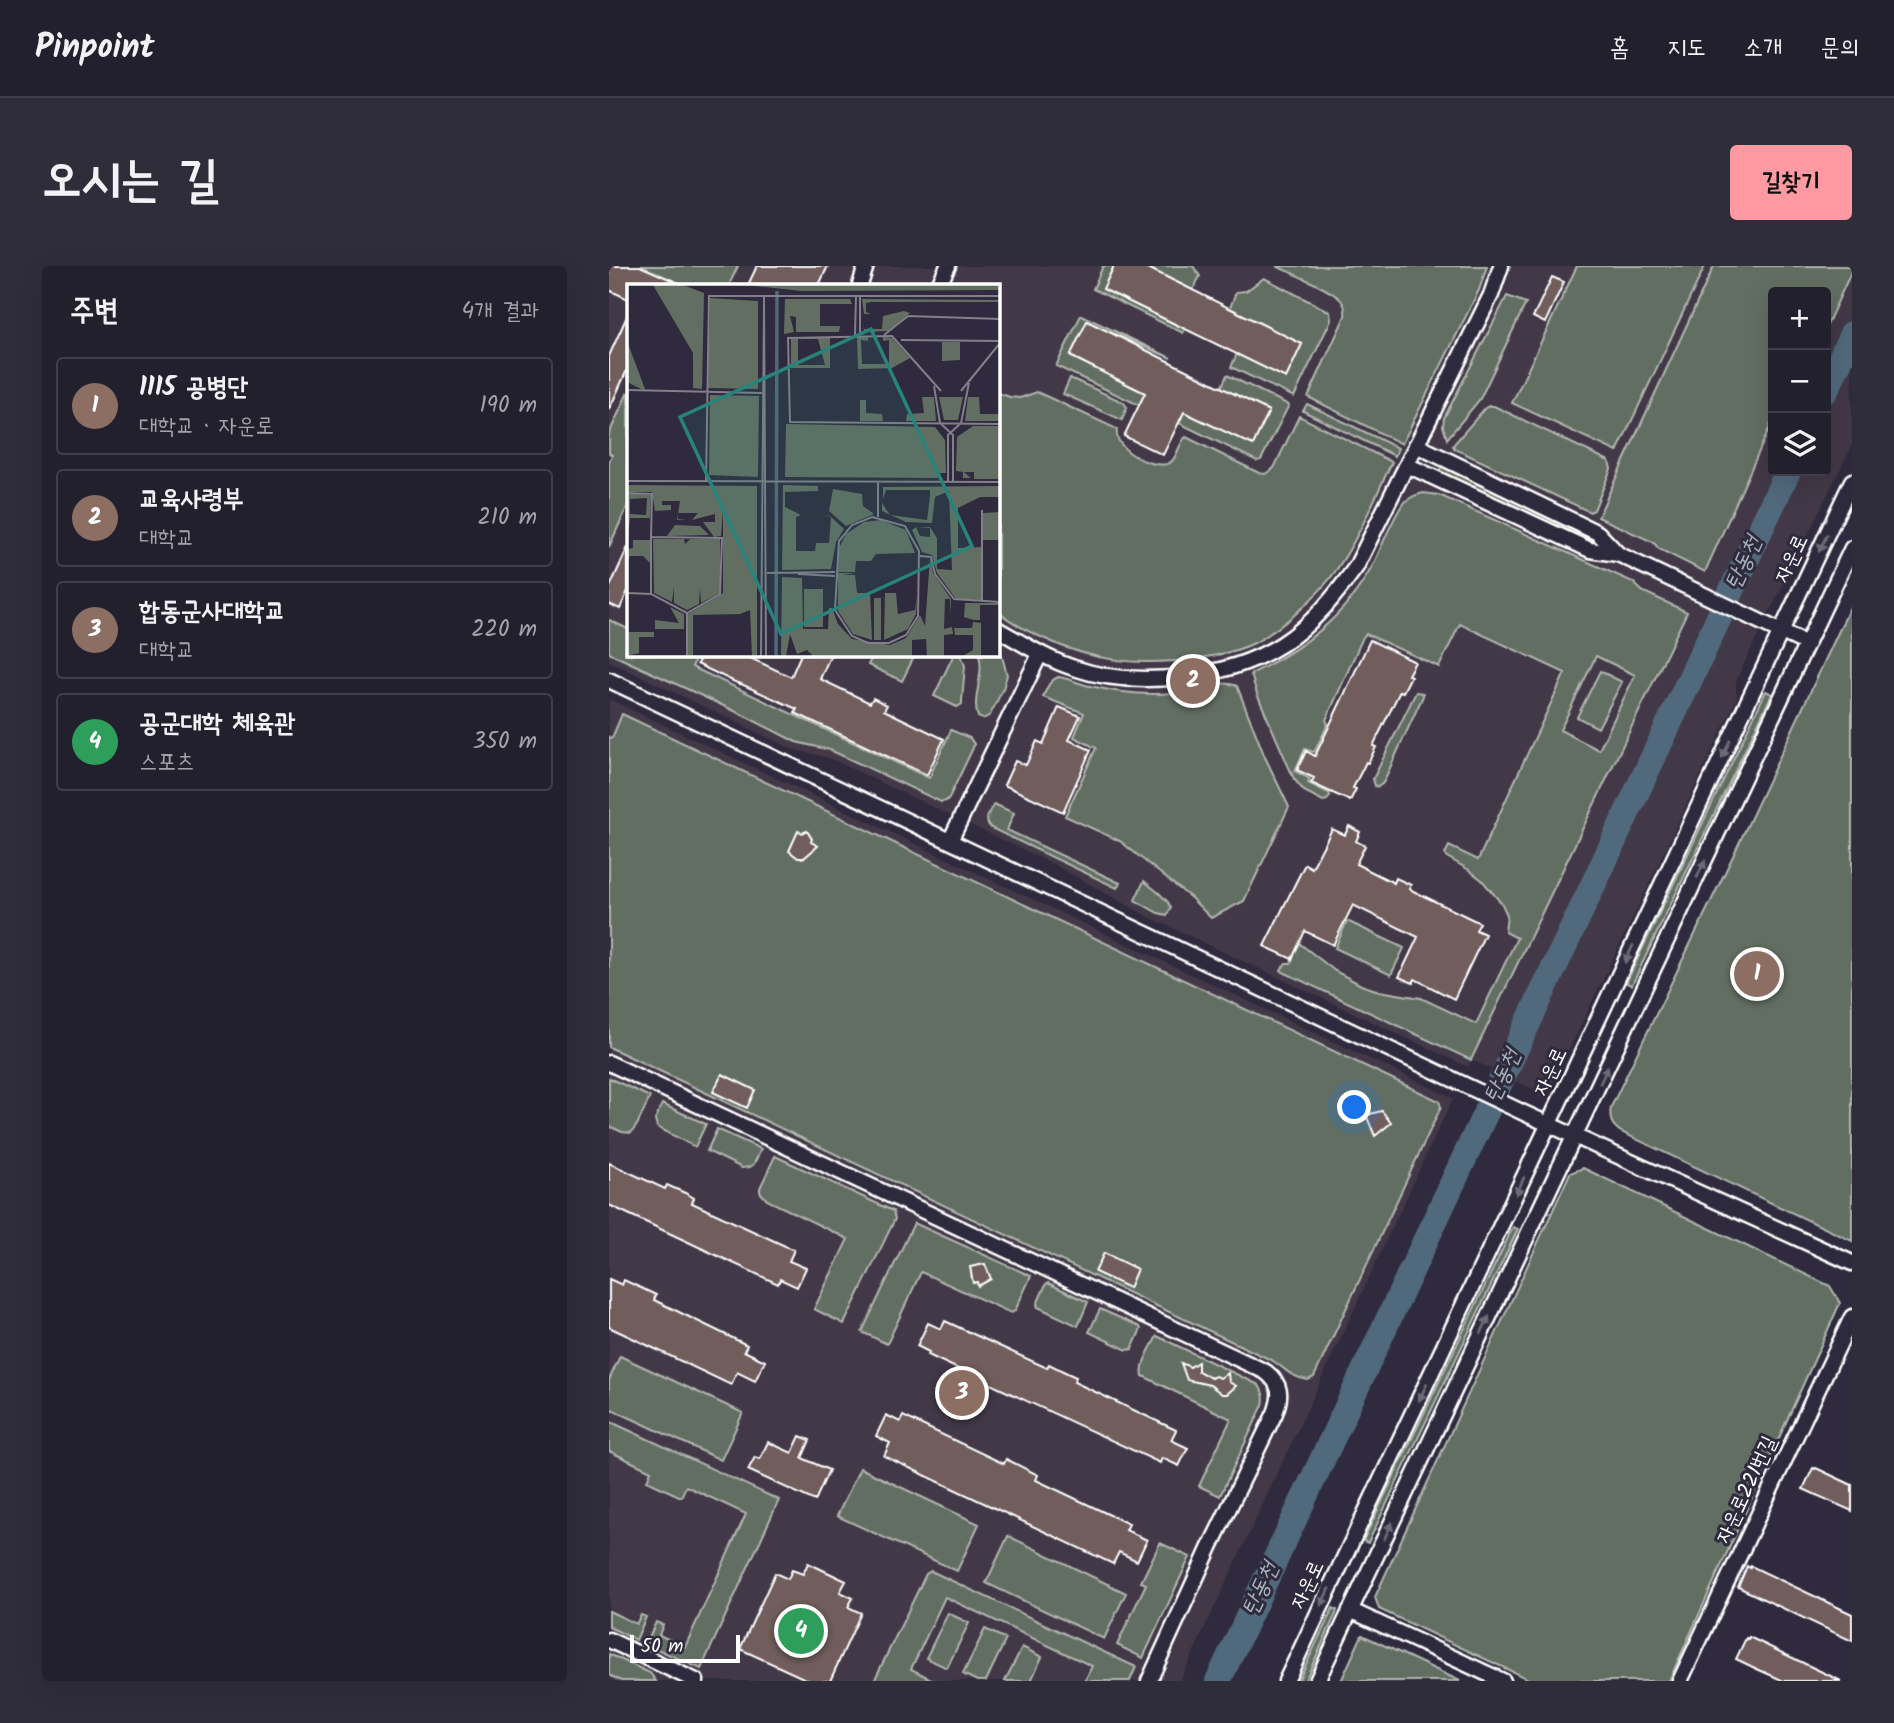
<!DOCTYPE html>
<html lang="ko">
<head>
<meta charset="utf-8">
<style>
  :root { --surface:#23202e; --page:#2f2d3a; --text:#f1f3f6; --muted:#a3a3aa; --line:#403e4a; --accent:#ff9aa2 }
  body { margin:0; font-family:Kalam,"Poor Story",sans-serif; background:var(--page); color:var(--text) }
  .controls { position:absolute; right:21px; top:21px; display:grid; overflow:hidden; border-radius:7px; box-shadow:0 7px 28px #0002 }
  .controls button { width:63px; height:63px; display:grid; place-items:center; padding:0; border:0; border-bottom:2px solid var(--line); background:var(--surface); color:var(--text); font:35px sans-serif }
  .scale { position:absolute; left:21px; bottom:18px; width:110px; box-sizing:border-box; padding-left:7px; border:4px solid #fff; border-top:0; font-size:19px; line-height:24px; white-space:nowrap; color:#fff; -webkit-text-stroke:5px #2f2a3d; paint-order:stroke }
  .you { position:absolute; left:746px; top:842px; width:24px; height:24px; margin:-18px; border:5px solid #fff; border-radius:50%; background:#1a73e8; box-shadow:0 0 0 10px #1a73e833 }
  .badge { display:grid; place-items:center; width:46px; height:46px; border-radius:50%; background:var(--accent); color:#fff; font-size:23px; font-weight:700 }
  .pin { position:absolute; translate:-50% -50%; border:4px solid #fff; box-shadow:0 2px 7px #0006 }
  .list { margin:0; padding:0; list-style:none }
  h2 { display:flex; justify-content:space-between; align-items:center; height:91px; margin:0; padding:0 28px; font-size:30px }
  h2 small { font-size:23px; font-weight:400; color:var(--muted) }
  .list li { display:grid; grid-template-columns:46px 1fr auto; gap:21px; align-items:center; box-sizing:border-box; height:98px; margin:0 14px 14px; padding:0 14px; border:2px solid var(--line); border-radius:7px }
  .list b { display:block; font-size:26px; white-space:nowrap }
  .list p { margin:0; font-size:23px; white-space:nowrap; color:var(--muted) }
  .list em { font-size:23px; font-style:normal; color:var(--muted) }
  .icon { flex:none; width:38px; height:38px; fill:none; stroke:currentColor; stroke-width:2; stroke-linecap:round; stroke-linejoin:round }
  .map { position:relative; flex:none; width:1243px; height:1415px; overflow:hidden; border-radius:7px }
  header { display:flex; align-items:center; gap:42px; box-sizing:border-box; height:98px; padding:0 35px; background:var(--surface); border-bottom:2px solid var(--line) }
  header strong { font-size:33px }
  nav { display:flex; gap:38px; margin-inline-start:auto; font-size:24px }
  .intro { display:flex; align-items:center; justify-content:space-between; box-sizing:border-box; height:168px; padding:0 42px }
  h1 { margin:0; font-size:49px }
  .button { padding:18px 32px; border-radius:7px; background:var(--accent); color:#111; font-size:24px; font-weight:700 }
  main { display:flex; gap:42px; padding:0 42px }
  aside { flex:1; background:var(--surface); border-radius:7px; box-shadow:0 7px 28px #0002 }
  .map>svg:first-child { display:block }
  .built { fill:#423946; fill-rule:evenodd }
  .green { fill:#636e62; stroke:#b1b6b0; stroke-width:2; fill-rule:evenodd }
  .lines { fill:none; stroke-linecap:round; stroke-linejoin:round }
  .river { stroke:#51697b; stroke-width:26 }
  .building { fill:#6f5d5c; stroke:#fff; stroke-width:2 }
  .minor-casing { stroke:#fff; stroke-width:19 }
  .minor { stroke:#2f2a3d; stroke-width:14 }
  .oneway { fill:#6d6a77 }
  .labels { text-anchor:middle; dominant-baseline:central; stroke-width:6; stroke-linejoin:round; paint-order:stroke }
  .street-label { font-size:21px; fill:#fff; stroke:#2f2a3d }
  .water-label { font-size:23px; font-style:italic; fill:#a8b4bd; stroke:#2f2a3d }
  .inset-river { fill:none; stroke:#51697b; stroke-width:3.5 }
  .inset-road { fill:none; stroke:#827f8b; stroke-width:2 }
  .view { fill:#27847c; fill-opacity:0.15; stroke:#27847c; stroke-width:3.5 }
  .inset-edge { fill:none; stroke:#fff; stroke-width:3.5 }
</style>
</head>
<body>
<header>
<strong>Pinpoint</strong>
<nav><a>홈</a><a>지도</a><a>소개</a><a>문의</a></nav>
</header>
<div class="intro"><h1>오시는 길</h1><a class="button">길찾기</a></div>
<main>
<aside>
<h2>주변<small>4개 결과</small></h2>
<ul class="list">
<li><span class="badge" style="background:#8d6e63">1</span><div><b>1115 공병단</b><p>대학교 · 자운로</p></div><em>190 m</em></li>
<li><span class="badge" style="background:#8d6e63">2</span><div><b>교육사령부</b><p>대학교</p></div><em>210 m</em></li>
<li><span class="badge" style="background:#8d6e63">3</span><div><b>합동군사대학교</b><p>대학교</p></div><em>220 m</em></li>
<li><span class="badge" style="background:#2e9e5b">4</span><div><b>공군대학 체육관</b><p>스포츠</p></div><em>350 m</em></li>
</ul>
</aside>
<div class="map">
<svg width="1243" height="1415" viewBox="0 0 1243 1415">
  <rect width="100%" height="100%" fill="#2f2a3d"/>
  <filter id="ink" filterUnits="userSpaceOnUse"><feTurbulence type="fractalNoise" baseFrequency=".0143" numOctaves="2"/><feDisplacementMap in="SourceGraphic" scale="14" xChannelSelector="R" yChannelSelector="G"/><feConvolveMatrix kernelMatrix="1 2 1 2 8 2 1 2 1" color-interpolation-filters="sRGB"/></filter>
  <g filter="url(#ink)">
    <!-- built -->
    <path class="built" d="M0 0H1243V179L1128 412 1127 418 1128 432 1032 635 941 823 938 828 931 832 928 831 930 826 863 794 859 801 536 649 444 598 220 492 183 483 0 395ZM19 19H388V388H19ZM1164 26H1217V205H1164Z
      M0 433 844 832 571 1415H0Z"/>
    <!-- green -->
    <path class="green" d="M31 0H129L120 19H74Z
      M494 0H505L494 23 576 63 574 67 484 23Z
      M535 0H584L591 10 584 24Z
      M667 0H878L870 24 793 178 699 131 736 50C737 43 736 39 732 34 720 22 684 8 667 0Z
      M968 0H1096L1008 186 903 137Z
      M1105 0H1243V4L1217 61V26H1164V154L1096 306 1050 283 1044 276 989 251Z
      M655 12 721 46 722 54 685 131 622 101 628 88 677 112 693 78 621 42 627 26 637 25Z
      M898 30 917 37 871 133 838 173 834 160 835 152Z
      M472 49 562 92 478 56 461 90 536 127 530 139 447 100Z
      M618 109 680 139 652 194 648 195 570 157 575 146 644 179 660 145 612 122Z
      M461 112 514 136 518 141 513 154 454 128Z
      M19 126V239L0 281V196L3 189 0 187V168Z
      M428 126 508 163C504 183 540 202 558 198 568 196 569 177 577 171L650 207 656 208 665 202 690 150 783 196C763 237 744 288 713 322 694 343 672 362 647 376 628 386 606 390 585 393 530 400 485 396 434 372 418 365 402 357 389 345V127L401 131 411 132Z
      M698 138 789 182 786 190 694 145Z
      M880 140H885L1000 195 1002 203 985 244 981 246 846 183 844 180 845 178 876 142Z
      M834 199 967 262 968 268 966 269 831 208 830 205Z
      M814 227 830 229 1024 316 1033 325 1078 346 862 794 674 706 672 704 677 697H682L690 677 726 705 752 719 770 725 812 732 867 758 908 672 896 666 898 649 893 638 873 614 860 604 838 591 836 588 840 580 869 594 956 407 851 358 830 401 757 368 754 371 717 454 719 458 706 485 704 486 696 483 686 505 701 513 699 517 720 527 721 530 718 534 714 535 695 525 685 513 648 428 642 408C695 382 735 352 764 299 774 278 782 255 795 236L805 230ZM987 390 1026 409 990 484 951 464Z
      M1243 337V812L1242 815 1243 816V975L1012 866C1002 859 1000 853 1002 841L1124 590Z
      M0 354 19 363V388L88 389 83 401 320 512 342 464 361 472 365 478 364 482 340 532 337 535 332 536 221 484 187 476 132 448 0 387Z
      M389 383 393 390 398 409 394 423 381 449 374 453 369 451C362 433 376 409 370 389L388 388Z
      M264 389V388L306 389 293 415 259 399Z
      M342 389H352L356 400 353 434V438L348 441 325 430 344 390Z
      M991 405 1013 416 989 462 968 451Z
      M449 411C460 412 470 418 481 420 507 426 537 430 563 427 582 425 611 412 628 420L656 491 680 541 635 635 602 652 582 632 511 575 456 550 487 482 465 471 475 447 434 431C438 422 440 415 449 411Z
      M1157 425 1163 428 1023 719 1017 717Z
      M807 426 814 427V430L774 517 769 521 766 520 764 513Z
      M13 448 830 835 832 841 705 1111 699 1114C681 1111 678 1104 664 1095L0 781V471L3 472Z
      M385 538 405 547 398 564 511 617 508 622 382 562C374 554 380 547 385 538Z
      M535 615 550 627 559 636 562 642 558 649 549 647 526 634Z
      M738 655 795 682 782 709 726 682Z
      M0 812 41 831 28 859 22 867 13 866 0 860Z
      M53 838 97 858 86 881 48 861 46 853Z
      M108 863 152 883 145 898 141 901 133 902 98 885Z
      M166 890 284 945 286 953 235 1058 205 1043 239 973 158 934 151 926V922Z
      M974 902 1221 1020 1231 1037 1060 1415H923L770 1343 766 1331 961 907Z
      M305 957 422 1010 406 1045 402 1047 312 1006 278 1078 253 1066Z
      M904 961 909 963 759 1277 754 1275Z
      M439 1017 479 1036 469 1060 429 1041 428 1038 437 1018Z
      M491 1043 531 1061 532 1063 523 1083 518 1084 480 1066Z
      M548 1070 650 1119C654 1126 656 1131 654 1139L611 1230 590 1220 622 1153 534 1110C531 1097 542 1082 548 1070Z
      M11 1090 134 1147 112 1194 0 1142V1114Z
      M0 1155 170 1234 92 1403 37 1378 47 1356 54 1359 50 1369 76 1381 137 1248 77 1220 72 1231 38 1215 42 1205 0 1185Z
      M251 1202 370 1258 348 1305 228 1250Z
      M399 1270 517 1327 495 1373 377 1317Z
      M551 1277 581 1291 534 1392 508 1379 537 1318 532 1316Z
      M322 1305 527 1401 521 1415H476L483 1400 336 1331 302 1403 326 1415H265L317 1308Z
      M724 1342 728 1344 727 1348 696 1415H689Z
      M0 1345 27 1358 32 1349 37 1351 27 1374 0 1361Z
      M339 1347 360 1357 338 1402 317 1392Z
      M376 1363 397 1373 377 1415H368L354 1408Z
      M753 1369 851 1415H732Z
      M413 1381 433 1391 422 1415H396Z
      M0 1388 41 1407 47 1415H12L0 1409Z"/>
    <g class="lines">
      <!-- river -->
      <path class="river" d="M1217 124 1243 68
        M609 1415 1179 205"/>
    </g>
    <!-- building -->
    <path class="building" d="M0 0H31L74 19H19V33L0 24Z
      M148 0H219L210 19H139Z
      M505 0H535L693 78 677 112 494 23Z
      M943 11 955 16 936 57 924 51Z
      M19 48V102L0 144V90Z
      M478 55 660 145 644 179 575 146 554 189 515 170 536 127 461 90Z
      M19 281V325L11 343 0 338V323Z
      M761 374 806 396 799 409 802 410 794 426 791 425 764 480 767 481 759 497 757 496 744 522 747 523 741 535 702 517 705 512 688 504 697 485 706 490Z
      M93 388H133L182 411 192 388H222L211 413 261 437 264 432 278 439 275 444 335 473 318 509 186 447 188 443 130 417V418L88 398Z
      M450 441 471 450 460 474 482 484 454 546 395 519 406 495 417 499 428 475 434 478Z
      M740 560 751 566 747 575 756 580 747 598 785 617 787 612 802 619 800 623 871 657 867 664 876 668 845 733 806 713 804 717 790 711 809 671 744 639 724 679 696 665 683 693 655 680 696 598 703 602 723 563 736 569Z
      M189 565 193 567 198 565 203 573 202 576 209 580 195 592H189L180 585Z
      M113 808 146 824 138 842 104 826Z
      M773 845 782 857 766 870 757 849Z
      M0 897 56 923 58 919 76 927 85 932 83 937 185 984 180 995 197 1002 188 1021 171 1013 169 1018 0 939Z
      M495 987 528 1003 520 1022 486 1006Z
      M376 998 382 1013 369 1020 368 1016 364 1017 361 1001Z
      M0 1013 13 1019 15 1014 47 1029 45 1034 138 1079 135 1085 156 1095 146 1115 128 1106 122 1119 0 1061Z
      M336 1055 438 1102 440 1098 458 1107 467 1111 465 1116 567 1164 562 1174 579 1182 570 1200 553 1192 551 1197 319 1089 320 1086 308 1080 319 1057 332 1063Z
      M589 1096V1105L602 1112 606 1110 611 1112 619 1107 620 1116 627 1120 618 1128H613L601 1119 578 1114 572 1097 581 1101Z
      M277 1149 291 1156 294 1150 395 1198 397 1193 429 1209 427 1214 520 1258 517 1264 538 1274 528 1295 510 1286 504 1298 275 1190 281 1177 267 1170Z
      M191 1170 201 1174 193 1192 220 1204 206 1235 139 1204 146 1191 151 1193 159 1176 183 1187Z
      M1204 1202 1206 1203 1207 1202 1243 1219V1245L1194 1223Z
      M199 1297 237 1315 231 1326 244 1332 239 1341 252 1347 221 1415H201L131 1383 166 1307 179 1313 183 1304 194 1308Z
      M1138 1300 1141 1302 1142 1300 1243 1348V1375L1129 1321Z
      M1140 1371 1232 1415H1175L1148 1403 1127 1393 1137 1372 1139 1373Z"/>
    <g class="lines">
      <!-- minor casing -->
      <g class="minor-casing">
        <path id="minor" d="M251 19 257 0
          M330 19 339 0
          M807 179 989 267 1009 288
          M798 199 981 284 1009 288 1198 378
          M388 363C413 377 437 393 465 402 526 423 619 413 673 378 704 358 726 330 747 301L882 29 892 0
          M0 414 915 847 1243 997
          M341 575 431 388
          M0 797 657 1106C672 1118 673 1129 666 1147L601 1281 540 1415
          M741 1344 894 1415
          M0 1374 87 1415
          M677 1415 1243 215
          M708 1415 1243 282
          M1071 1415 1243 1051"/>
      </g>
      <!-- minor -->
      <use href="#minor" class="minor"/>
    </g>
    <!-- one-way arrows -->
    <defs><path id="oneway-solid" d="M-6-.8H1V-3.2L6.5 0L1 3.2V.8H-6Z" transform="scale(1.75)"/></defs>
    <g class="oneway">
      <use href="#oneway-solid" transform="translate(1214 277) rotate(115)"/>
      <use href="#oneway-solid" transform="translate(1117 483) rotate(115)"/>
      <use href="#oneway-solid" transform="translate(1092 603) rotate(-65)"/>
      <use href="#oneway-solid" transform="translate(1020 688) rotate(115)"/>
      <use href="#oneway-solid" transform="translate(995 809) rotate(-65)"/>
      <use href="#oneway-solid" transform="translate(911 920) rotate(115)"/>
      <use href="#oneway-solid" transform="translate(876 1059) rotate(-65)"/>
      <use href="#oneway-solid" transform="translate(814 1126) rotate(115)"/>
      <use href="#oneway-solid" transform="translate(779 1265) rotate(-65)"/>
      <use href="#oneway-solid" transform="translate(716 1331) rotate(115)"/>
    </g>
  </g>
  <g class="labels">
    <!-- street labels -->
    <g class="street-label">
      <text transform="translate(1183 293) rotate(-65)">자운로</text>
      <text transform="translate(942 806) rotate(-65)">자운로</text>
      <text transform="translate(1138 1224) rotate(-65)">자운로221번길</text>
      <text transform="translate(699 1319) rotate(-65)">자운로</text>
    </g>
    <!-- water labels -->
    <g class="water-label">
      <text transform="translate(1135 297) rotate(-65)">탄동천</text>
      <text transform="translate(894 810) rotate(-65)">탄동천</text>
      <text transform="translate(652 1323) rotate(-65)">탄동천</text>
    </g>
  </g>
  <!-- overview -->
  <g transform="translate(18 18)">
    <rect width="373" height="373" fill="#2f2a3d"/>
    <path d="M26 1H56L77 9 75 105 66 104V69ZM117 1H373V6L175 7ZM83 14 131 17V105L81 104ZM158 15H223L225 20H193V42H213L212 48H169V33L163 32 167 48 157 50ZM235 15 373 16V18H244L239 19V28L244 30H237ZM277 27 283 29 261 47 237 48 236 32 237 45H255L256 32ZM230 53H241V57L234 56 235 80H262V56L256 57V53L265 54 283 74 265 84 231 85ZM164 54H203V84H164ZM171 55H191L198 81H171ZM0 57 18 105 16 106 0 98ZM315 58H333V76L315 77ZM83 111 132 112 131 193 82 191ZM295 113H307L309 137H279L280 130 297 129ZM336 113 331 136H317L312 113ZM341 113H352L353 130H371L372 137H338ZM233 116H239V129L255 130 256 137H233ZM159 140 308 143 318 156 319 189H311V194L158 193ZM346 142H373V195H347V188H337L344 194H336V188L329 187 330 153ZM0 201 130 202V372H125L123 326 113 330 66 331V372H61V330L96 309V226L94 252 87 253 76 238H88V230L65 236 71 229H51V235H59L50 236 53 217H35V221H44V226L28 227 25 208H0ZM156 201 191 202V207L158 208V223L174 231 169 233V267H188L189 259H202L204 233 197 231 203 232 217 245 209 258 204 285 155 286ZM373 202V213H353L331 224V264L354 263V316L329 315 310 289 305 271 295 268 285 246 289 243 293 252 303 253V244L291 243H303L310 254V285L325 286 322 207 308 213 305 239 279 238 255 227V219L263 231 300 236 303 212V206H259L256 215V203ZM206 205 235 210 236 222 247 230 219 242 202 227ZM0 209 24 211 23 234H3L0 263ZM20 214 19 231 3 230V215ZM373 228V256H356V229ZM254 236 279 246 288 269 249 270 244 277H229L228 288H211L212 264 219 250 237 238ZM48 241 73 242 82 251 40 252ZM26 255H57L58 260 63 255H93V309L74 319 73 304 72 320 60 326 47 319V303L45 318 27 309ZM6 256H23V279L16 272H3L0 280V265L6 264ZM303 274 306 289 324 315 323 332V315H318L317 345 325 343 326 350 317 351V372H300L299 355 285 356V372H186L180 366 170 370 163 350 159 372H154L155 293 175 294 176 345H201L202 324H205L211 340 225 355 263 361 279 354 293 331 298 342ZM211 289H228L216 291H228L230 309H243L245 356 226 350 211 327ZM177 305H196V343H177ZM258 309H269L271 330 288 326 290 312 289 330 281 345 257 356ZM247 314H254V356H247ZM338 319H373V321H353V336H347L337 333ZM43 323 57 330V345H28V336L52 339ZM346 338 354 339V372H336L346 366V351H328L327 344H345ZM0 348H27V353H12V369L0 372Z" fill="#636e62" fill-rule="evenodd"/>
    <path class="inset-river" d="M149 372 150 7"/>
    <path class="inset-road" d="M137 11 139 372M233 11V51M228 51 229 11M257 51 281 32 373 35M274 56 373 57M307 102 313 139 326 151V198M0 106 135 109M314 107 265 52 161 54 163 138 373 140M334 107 373 59M0 197 373 198M79 198 82 12H373M321 198V151L334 139 342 99M0 209 25 210 24 253M245 233 278 242 292 267 291 332 279 351 262 359H241L225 352 208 326 212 257 225 241ZM251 233V198M24 253 95 254 93 310 60 329 24 310ZM293 272 304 273 308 290 327 315 373 318M140 289 208 288M171 290 208 292M0 309 24 310M355 318V226M60 372V329M134 372 137 20"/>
    <path class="view" d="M244 45 345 262 154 350 53 133Z"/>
    <rect width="373" height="373" class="inset-edge"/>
  </g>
</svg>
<div class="controls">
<button>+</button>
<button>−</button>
<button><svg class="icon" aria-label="layers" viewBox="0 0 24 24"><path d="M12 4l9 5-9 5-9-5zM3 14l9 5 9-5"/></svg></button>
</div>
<div class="scale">50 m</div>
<div class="you"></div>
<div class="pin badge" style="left:1148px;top:708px;background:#8d6e63">1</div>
<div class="pin badge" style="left:584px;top:415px;background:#8d6e63">2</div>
<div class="pin badge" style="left:353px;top:1127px;background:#8d6e63">3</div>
<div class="pin badge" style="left:192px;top:1365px;background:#2e9e5b">4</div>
</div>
</main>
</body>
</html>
